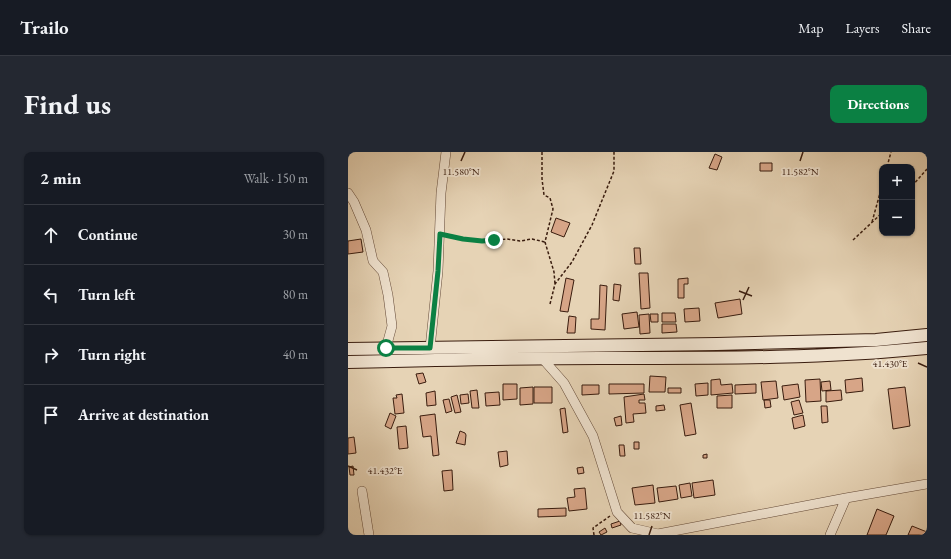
<!DOCTYPE html>
<html lang="en">
<head>
<meta charset="utf-8">
<style>
  :root { --surface:#171b24; --page:#242831; --text:#f1f3f6; --muted:#9ea1a6; --line:#363941; --accent:#0b8043 }
  body { margin:0; font-family:"EB Garamond",serif; background:var(--page); color:var(--text) }
  .controls { position:absolute; right:12px; top:12px; display:grid; overflow:hidden; border-radius:8px; box-shadow:0 1px 3px #0004 }
  .controls button { width:36px; height:36px; display:grid; place-items:center; padding:0; border:0; border-bottom:1px solid var(--line); background:var(--surface); color:var(--text); font:20px sans-serif }
  .stop { position:absolute; width:12px; height:12px; margin:-9px; border:3px solid #0b8043; border-radius:50%; background:#fff }
  .stop.end { background:#0b8043; border-color:#fff; box-shadow:0 1px 4px #0008 }
  .list { margin:0; padding:0; list-style:none }
  h2 { display:flex; justify-content:space-between; align-items:center; height:52px; margin:0; padding:0 16px; font-size:17px }
  h2 small { font-size:13px; font-weight:400; color:var(--muted) }
  .list li { display:grid; grid-template-columns:26px 1fr auto; gap:12px; align-items:center; box-sizing:border-box; height:60px; padding:0 16px; border-top:1px solid var(--line) }
  .list b { display:block; font-size:15px; white-space:nowrap }
  .list em { font-size:13px; font-style:normal; color:var(--muted) }
  .icon { flex:none; width:22px; height:22px; fill:none; stroke:currentColor; stroke-width:2; stroke-linecap:round; stroke-linejoin:round }
  .map { position:relative; flex:none; width:579px; height:383px; overflow:hidden; border-radius:8px }
  header { display:flex; align-items:center; gap:24px; box-sizing:border-box; height:56px; padding:0 20px; background:var(--surface); border-bottom:1px solid var(--line) }
  header strong { font-size:19px }
  nav { display:flex; gap:22px; margin-inline-start:auto; font-size:14px }
  .intro { display:flex; align-items:center; justify-content:space-between; box-sizing:border-box; height:96px; padding:0 24px }
  h1 { margin:0; font-size:28px }
  .button { padding:10px 18px; border-radius:8px; background:var(--accent); color:#fff; font-size:14px; font-weight:700 }
  main { display:flex; gap:24px; padding:0 24px }
  aside { flex:1; background:var(--surface); border-radius:8px; box-shadow:0 1px 3px #0004 }
  .map>svg:first-child { display:block }
  .building { fill:#d7a587; stroke:#391c0e }
  .lines { fill:none; stroke-linecap:round; stroke-linejoin:round }
  .minor-casing { stroke:#644a38; stroke-width:10 }
  .secondary-casing { stroke:#391c0e; stroke-width:14 }
  .path { stroke:#391c0e; stroke-width:1.5; stroke-dasharray:3 2; stroke-linecap:butt }
  .minor { stroke:#efe2cf; stroke-width:9 }
  .secondary { stroke:#efe2cf; stroke-width:12 }
  .route { stroke:#0b8043; stroke-width:5 }
  .ticks { fill:none; stroke:#391c0e; stroke-width:1.5 }
  .ticks-label { font-size:10px; text-anchor:middle; fill:#391c0e; stroke:#efe2cf; stroke-width:3.5; stroke-linejoin:round; paint-order:stroke }
</style>
</head>
<body>
<header>
<strong>Trailo</strong>
<nav><a>Map</a><a>Layers</a><a>Share</a></nav>
</header>
<div class="intro"><h1>Find us</h1><a class="button">Directions</a></div>
<main>
<aside>
<h2>2 min<small>Walk · 150 m</small></h2>
<ul class="list">
<li><svg class="icon" aria-label="ahead" viewBox="0 0 24 24"><path d="M12 20V5M6 11l6-6 6 6"/></svg><div><b>Continue</b></div><em>30 m</em></li>
<li><svg class="icon" aria-label="left" viewBox="0 0 24 24"><path d="M17 20v-9H6M10 6l-5 5 5 5"/></svg><div><b>Turn left</b></div><em>80 m</em></li>
<li><svg class="icon" aria-label="right" viewBox="0 0 24 24"><path d="M7 20v-9h11M14 6l5 5-5 5"/></svg><div><b>Turn right</b></div><em>40 m</em></li>
<li><svg class="icon" aria-label="arrive" viewBox="0 0 24 24"><path d="M6 21V4h12l-3 4 3 4H6"/></svg><div><b>Arrive at destination</b></div></li>
</ul>
</aside>
<div class="map">
<svg width="579" height="383" viewBox="0 0 579 383">
  <rect width="100%" height="100%" fill="#e6d3b5"/>
  <filter id="stains"><feTurbulence type="fractalNoise" baseFrequency=".005" numOctaves="4"/><feColorMatrix values="0 0 0 0 .2 0 0 0 0 .09 0 0 0 0 .02 0 0 0 .5 -.17"/></filter>
  <radialGradient id="worn" r=".72"><stop offset=".6" stop-color="#630" stop-opacity="0"/><stop offset="1" stop-color="#630" stop-opacity=".3"/></radialGradient>
  <!-- building -->
  <path class="building" d="M367 2 374 5 369 18 361 16Z
    M412 11H424V19H412Z
    M208 66 222 71 216 85 203 80Z
    M13 87 15 100 0 102V89Z
    M286 96H292L293 112H287Z
    M291 121H300L302 156 293 157Z
    M218 126 226 128 220 160 212 159Z
    M340 126V132H336V146H330V127Z
    M266 132 273 133 271 149 265 148Z
    M252 133 259 134 257 178 243 177V167H251Z
    M392 147 394 162 370 166 367 151Z
    M351 156 352 169 337 170 336 157Z
    M289 160 291 175 276 177 274 162Z
    M314 161H327L328 170H314Z
    M301 162 302 181 292 182 291 163Z
    M302 162H310V170H303Z
    M221 164 228 165 227 181H219Z
    M314 172H328L329 180 314 181Z
    M75 221 78 230 71 232 68 222Z
    M302 224 318 225 317 240H301Z
    M514 226 515 239 498 241 497 228Z
    M372 227 373 233 384 232 385 241 363 243V228Z
    M472 227 473 249 458 250 457 228Z
    M428 229 430 246 415 248 413 230Z
    M482 229 483 238 474 239 473 230Z
    M360 231V243L348 244 347 232Z
    M155 232H169V247L155 248Z
    M261 232H296V241L261 242Z
    M408 232V241L387 242V233Z
    M450 232 452 245 436 248 434 234Z
    M234 233H251V242L234 243Z
    M185 235V252L172 253V236Z
    M186 235H204V251H186Z
    M557 235 562 274 545 277 540 237Z
    M320 236H333V241H320Z
    M129 238 131 256H124L122 239Z
    M493 238 494 248 478 250V239Z
    M87 239 88 253 79 254 78 241Z
    M151 240 152 253 138 254 137 241Z
    M54 242 56 261 47 262 45 246H49L48 243Z
    M120 242 121 251 113 252 112 243Z
    M296 242 297 248H291V251H297L298 261 285 262 286 270 278 271 276 245Z
    M109 243 113 260 107 261 103 245Z
    M384 243V256H369V244Z
    M101 247 104 259 98 261 95 248Z
    M416 248H422L423 255 417 256Z
    M451 248 455 261 446 263 443 250Z
    M343 251 348 282 337 284 332 253Z
    M316 253 317 258 308 259V254Z
    M473 254H479L480 270 474 271Z
    M217 256 220 280 215 281 212 257Z
    M42 261 48 264 43 277 37 274Z
    M87 262 91 303 85 304 83 284 75 285 72 264Z
    M455 263 457 274 446 277 444 266Z
    M273 264 274 273 268 274 266 266Z
    M58 274 60 296 51 297 49 275Z
    M112 279 117 281 118 283 117 293 108 291Z
    M6 285 8 301 0 302V286Z
    M286 290H291V297H286Z
    M271 293H276L277 304H272Z
    M159 299 160 313 152 315 150 300Z
    M359 302V306H355V303Z
    M5 314 6 323H2L1 315Z
    M235 315 236 321 230 322 229 316Z
    M104 318 105 338 96 339 94 319Z
    M365 328 367 343 346 346 344 331Z
    M342 331 344 344 333 346 331 333Z
    M305 333 307 351 287 353 284 336Z
    M328 334 330 347 311 350 309 336Z
    M237 336 239 357 221 359 219 346 227 345 226 337Z
    M218 356V364L190 365V357Z
    M529 357 546 364 538 383H519Z
    M272 369 273 373 264 376 263 372Z
    M564 374 579 380V383H560Z
    M257 376 259 380 253 383 251 380Z"/>
  <g class="lines">
    <!-- minor casing -->
    <g class="minor-casing">
      <path id="minor" d="M0 41 6 50 18 78 25 109 35 120 40 143 44 174 38 196
        M82 196 90 119 93 41 98 0
        M194 206 216 231 245 284 269 360 284 376 310 382 498 346 579 332
        M14 339 21 383
        M482 383 498 346"/>
    </g>
    <!-- secondary casing -->
    <g class="secondary-casing">
      <path id="secondary" d="M0 197 369 192 528 188 579 183
        M0 210C84 208 169 206 253 206 362 206 471 207 579 196"/>
    </g>
    <!-- path -->
    <path class="path" d="M194 0V27L196 43 202 46 205 57 197 90 206 120 207 132
      M539 15 543 0
      M564 34 579 17
      M524 70 534 34
      M100 83 115 87 134 89 159 87 172 89 184 87 197 90
      M505 88 534 61
      M202 152 207 132 224 110 244 73 266 19V0
      M246 383 245 376 262 364"/>
    <!-- minor -->
    <use href="#minor" class="minor"/>
    <!-- secondary -->
    <use href="#secondary" class="secondary"/>
  </g>
  <g class="lines">
    <!-- route -->
    <path class="route" d="M38 196H82L90 119 92 82 115 87 134 89 146 88"/>
  </g>
  <!-- ticks -->
  <path class="ticks" d="M113 9 117 0M452 9 455 0M391 139 404 144M395 148 401 135M570 211 579 215M0 314 9 318M301 383 304 374"/>
  <g class="ticks-label">
    <text x="452" y="23">11.582°N</text>
    <text x="113" y="23">11.580°N</text>
    <text x="542" y="215">41.430°E</text>
    <text x="37" y="322">41.432°E</text>
    <text x="304" y="367">11.582°N</text>
  </g>
  <rect width="100%" height="100%" filter="url(#stains)"/>
  <rect width="100%" height="100%" fill="url(#worn)"/>
</svg>
<div class="controls">
<button>+</button>
<button>−</button>
</div>
<div class="stop" style="left:38px;top:196px"></div>
<div class="stop end" style="left:146px;top:88px"></div>
</div>
</main>
</body>
</html>
